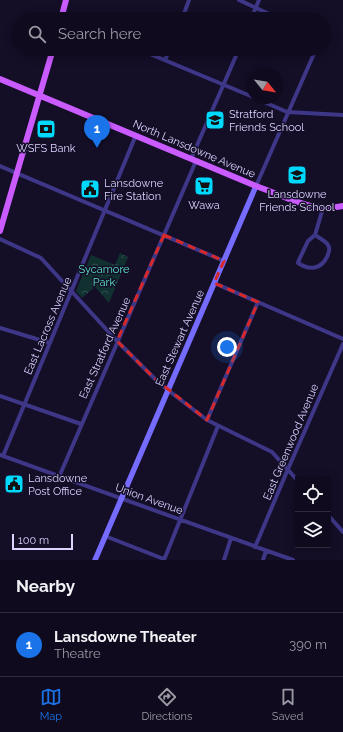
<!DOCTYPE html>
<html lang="en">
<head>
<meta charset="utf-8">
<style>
  :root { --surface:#0f0a1d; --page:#1d182a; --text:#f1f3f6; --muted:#9b9aa4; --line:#2f2b3b; --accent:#1a73e8 }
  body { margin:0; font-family:Raleway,sans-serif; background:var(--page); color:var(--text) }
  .controls { position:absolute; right:12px; bottom:12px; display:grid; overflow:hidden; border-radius:0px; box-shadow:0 2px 10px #0003 }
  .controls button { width:36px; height:36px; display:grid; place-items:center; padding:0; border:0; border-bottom:1px solid var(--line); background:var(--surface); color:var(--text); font:20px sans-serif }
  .compass { position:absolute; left:247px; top:68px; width:36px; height:36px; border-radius:50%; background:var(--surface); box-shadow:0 2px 10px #0003; rotate:120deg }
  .scale { position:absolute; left:12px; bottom:10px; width:61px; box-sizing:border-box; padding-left:4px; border:2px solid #dbd4ff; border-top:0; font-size:11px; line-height:14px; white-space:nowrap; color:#dbd4ff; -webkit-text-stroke:3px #140e27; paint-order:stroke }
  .you { position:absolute; left:227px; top:347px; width:14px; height:14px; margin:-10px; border:3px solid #fff; border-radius:50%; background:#1a73e8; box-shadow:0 0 0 6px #1a73e833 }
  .badge { display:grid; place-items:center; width:26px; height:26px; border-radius:50%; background:var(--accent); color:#fff; font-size:13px; font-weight:700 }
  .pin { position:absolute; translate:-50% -33px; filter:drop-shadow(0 1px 2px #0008) }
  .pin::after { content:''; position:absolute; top:21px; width:14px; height:12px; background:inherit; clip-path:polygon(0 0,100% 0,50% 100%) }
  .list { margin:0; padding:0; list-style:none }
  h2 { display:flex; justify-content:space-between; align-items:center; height:52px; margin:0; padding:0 16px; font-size:17px }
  h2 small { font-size:13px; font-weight:400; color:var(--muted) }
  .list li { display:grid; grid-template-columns:26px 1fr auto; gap:12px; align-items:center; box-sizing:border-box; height:64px; padding:0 16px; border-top:1px solid var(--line) }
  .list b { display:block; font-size:15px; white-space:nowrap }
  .list p { margin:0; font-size:13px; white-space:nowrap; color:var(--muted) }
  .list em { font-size:13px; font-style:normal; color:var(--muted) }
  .icon { flex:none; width:22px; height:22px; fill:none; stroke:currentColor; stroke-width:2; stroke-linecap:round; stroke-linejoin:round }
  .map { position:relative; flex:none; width:343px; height:560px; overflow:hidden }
  .search { position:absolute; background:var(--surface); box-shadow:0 2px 10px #0003; left:12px; right:12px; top:12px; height:44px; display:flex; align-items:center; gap:10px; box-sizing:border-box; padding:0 14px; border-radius:22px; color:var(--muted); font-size:15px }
  .sheet { height:116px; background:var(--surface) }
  nav { display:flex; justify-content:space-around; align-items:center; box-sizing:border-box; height:56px; border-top:1px solid var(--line); background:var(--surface); font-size:11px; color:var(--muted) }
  nav a { display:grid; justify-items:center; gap:2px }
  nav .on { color:var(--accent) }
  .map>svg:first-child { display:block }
  .park { fill:url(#park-crowns) }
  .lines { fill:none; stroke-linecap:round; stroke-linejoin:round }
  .street { stroke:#3e3788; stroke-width:4 }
  .secondary { stroke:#766bff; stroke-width:5.5 }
  .primary { stroke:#ca5bff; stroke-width:6 }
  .marked { fill:none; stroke:#d62828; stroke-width:3; stroke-dasharray:8 5; stroke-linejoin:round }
  .labels { text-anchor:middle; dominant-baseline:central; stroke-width:3; stroke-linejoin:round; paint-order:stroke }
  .poi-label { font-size:11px; fill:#dbd4ff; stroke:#140e27; text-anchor:start }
  .street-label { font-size:11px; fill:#dbd4ff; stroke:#140e27 }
  .park-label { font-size:11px; fill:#5be5c9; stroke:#140e27 }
</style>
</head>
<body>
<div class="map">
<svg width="343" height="560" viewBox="0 0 343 560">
  <defs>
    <pattern id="park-crowns" width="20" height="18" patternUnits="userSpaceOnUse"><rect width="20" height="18" fill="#113131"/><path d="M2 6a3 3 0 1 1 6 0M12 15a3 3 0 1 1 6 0" fill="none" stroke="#334e50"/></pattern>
  </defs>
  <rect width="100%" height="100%" fill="#140e27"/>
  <!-- park -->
  <path class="park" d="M120 253 128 257 109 303 95 287 82 298 76 291 91 255 115 265Z"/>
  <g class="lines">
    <!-- street -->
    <path class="street" d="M239 0 280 19
      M62 16 68 19
      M182 19 189 0
      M251 19 259 0
      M138 49 253 97
      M165 60 170 49
      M255 98 287 112 343 115
      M191 159 239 49
      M0 166 224 261
      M256 186 316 49
      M315 235C319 238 328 242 329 247 330 251 328 254 327 257 321 269 310 271 298 263L299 260 308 241 315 235 323 208
      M0 239 41 258 117 341 160 384 207 420 272 452 298 481
      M214 283 343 339
      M0 328 50 343
      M0 396 81 424
      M207 420 258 302
      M0 455 293 560
      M3 456 136 135
      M59 477 196 161
      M328 515 343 532
      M105 536 164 559
      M255 547 288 469 343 344
      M164 560 218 426
      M224 560 231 538
      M263 560 266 551"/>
    <!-- secondary -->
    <path class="secondary" d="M95 560 256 186"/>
    <!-- primary -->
    <path class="primary" d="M61 19 66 0
      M0 79 256 186C276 193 295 203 315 207 324 209 334 208 343 206
      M0 231 53 49"/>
  </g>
  <!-- marked area -->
  <path class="marked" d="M164 235 224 261 214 283 258 302 207 420 154 378 117 341Z"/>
  <!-- icons -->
  <defs>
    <g id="school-square" transform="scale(1)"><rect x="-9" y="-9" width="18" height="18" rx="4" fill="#00d9ff" stroke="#140e27"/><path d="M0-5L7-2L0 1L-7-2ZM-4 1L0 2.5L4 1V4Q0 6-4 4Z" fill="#111"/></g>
    <g id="bank-square" transform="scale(1)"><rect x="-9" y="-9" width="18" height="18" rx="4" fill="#00d9ff" stroke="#140e27"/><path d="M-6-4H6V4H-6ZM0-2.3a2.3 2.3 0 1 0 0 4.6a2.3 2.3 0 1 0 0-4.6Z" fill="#111"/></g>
    <g id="supermarket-square" transform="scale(1)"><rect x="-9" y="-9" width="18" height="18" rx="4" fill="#00d9ff" stroke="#140e27"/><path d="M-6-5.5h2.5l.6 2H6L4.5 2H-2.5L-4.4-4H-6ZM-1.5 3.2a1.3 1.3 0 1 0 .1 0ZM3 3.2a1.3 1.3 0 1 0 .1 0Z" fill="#111"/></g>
    <g id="civic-square" transform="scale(1)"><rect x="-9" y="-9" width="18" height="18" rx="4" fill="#00d9ff" stroke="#140e27"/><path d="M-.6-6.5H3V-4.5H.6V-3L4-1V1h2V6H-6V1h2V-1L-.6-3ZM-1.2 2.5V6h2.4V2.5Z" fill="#111"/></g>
  </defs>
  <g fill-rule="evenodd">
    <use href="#school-square" x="215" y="120"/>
    <use href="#bank-square" x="46" y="129"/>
    <use href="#school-square" x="297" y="175"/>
    <use href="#supermarket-square" x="204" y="186"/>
    <use href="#civic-square" x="90" y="189"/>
    <use href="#civic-square" x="14" y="484"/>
  </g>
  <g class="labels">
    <!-- poi labels -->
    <g class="poi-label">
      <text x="229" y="114">Stratford<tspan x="229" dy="13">Friends School</tspan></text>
      <text x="46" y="148" text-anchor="middle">WSFS Bank</text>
      <text x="104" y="183">Lansdowne<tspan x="104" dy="13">Fire Station</tspan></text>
      <text x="297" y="194" text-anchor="middle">Lansdowne<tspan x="297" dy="13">Friends School</tspan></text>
      <text x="204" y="205" text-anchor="middle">Wawa</text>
      <text x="28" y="478">Lansdowne<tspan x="28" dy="13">Post Office</tspan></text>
    </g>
    <!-- street labels -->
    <g class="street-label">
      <text transform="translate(194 149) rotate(23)">North Lansdowne Avenue</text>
      <text transform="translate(48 326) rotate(-67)">East Lacross Avenue</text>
      <text transform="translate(180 338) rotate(-66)">East Stewart Avenue</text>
      <text transform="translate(105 348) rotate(-66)">East Stratford Avenue</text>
      <text transform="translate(291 442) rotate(-67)">East Greenwood Avenue</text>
      <text transform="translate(149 499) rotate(20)">Union Avenue</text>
    </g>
    <!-- park labels -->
    <g class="park-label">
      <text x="104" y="269">Sycamore<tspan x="104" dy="13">Park</tspan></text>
    </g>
  </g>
</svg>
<div class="controls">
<button><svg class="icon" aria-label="locate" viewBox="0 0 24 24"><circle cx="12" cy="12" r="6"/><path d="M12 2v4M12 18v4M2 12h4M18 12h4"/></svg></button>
<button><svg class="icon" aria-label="layers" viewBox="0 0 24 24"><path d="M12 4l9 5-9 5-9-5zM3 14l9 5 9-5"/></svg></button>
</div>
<svg class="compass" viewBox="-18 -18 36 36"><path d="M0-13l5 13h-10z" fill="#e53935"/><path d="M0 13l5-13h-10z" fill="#9b9aa4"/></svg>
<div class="scale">100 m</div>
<div class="you"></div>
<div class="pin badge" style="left:97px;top:148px">1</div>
<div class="search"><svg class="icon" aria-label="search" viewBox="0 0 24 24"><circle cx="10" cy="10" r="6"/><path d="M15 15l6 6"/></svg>Search here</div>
</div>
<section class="sheet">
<h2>Nearby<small></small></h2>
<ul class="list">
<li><span class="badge">1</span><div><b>Lansdowne Theater</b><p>Theatre</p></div><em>390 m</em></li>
</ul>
</section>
<nav>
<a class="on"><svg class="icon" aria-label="map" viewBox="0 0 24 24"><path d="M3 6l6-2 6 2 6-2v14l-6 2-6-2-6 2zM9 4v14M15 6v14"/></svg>Map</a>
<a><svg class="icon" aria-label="directions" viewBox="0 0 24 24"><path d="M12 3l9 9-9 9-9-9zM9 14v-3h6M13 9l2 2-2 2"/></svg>Directions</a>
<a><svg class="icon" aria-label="saved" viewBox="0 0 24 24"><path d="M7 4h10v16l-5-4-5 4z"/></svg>Saved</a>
</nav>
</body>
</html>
